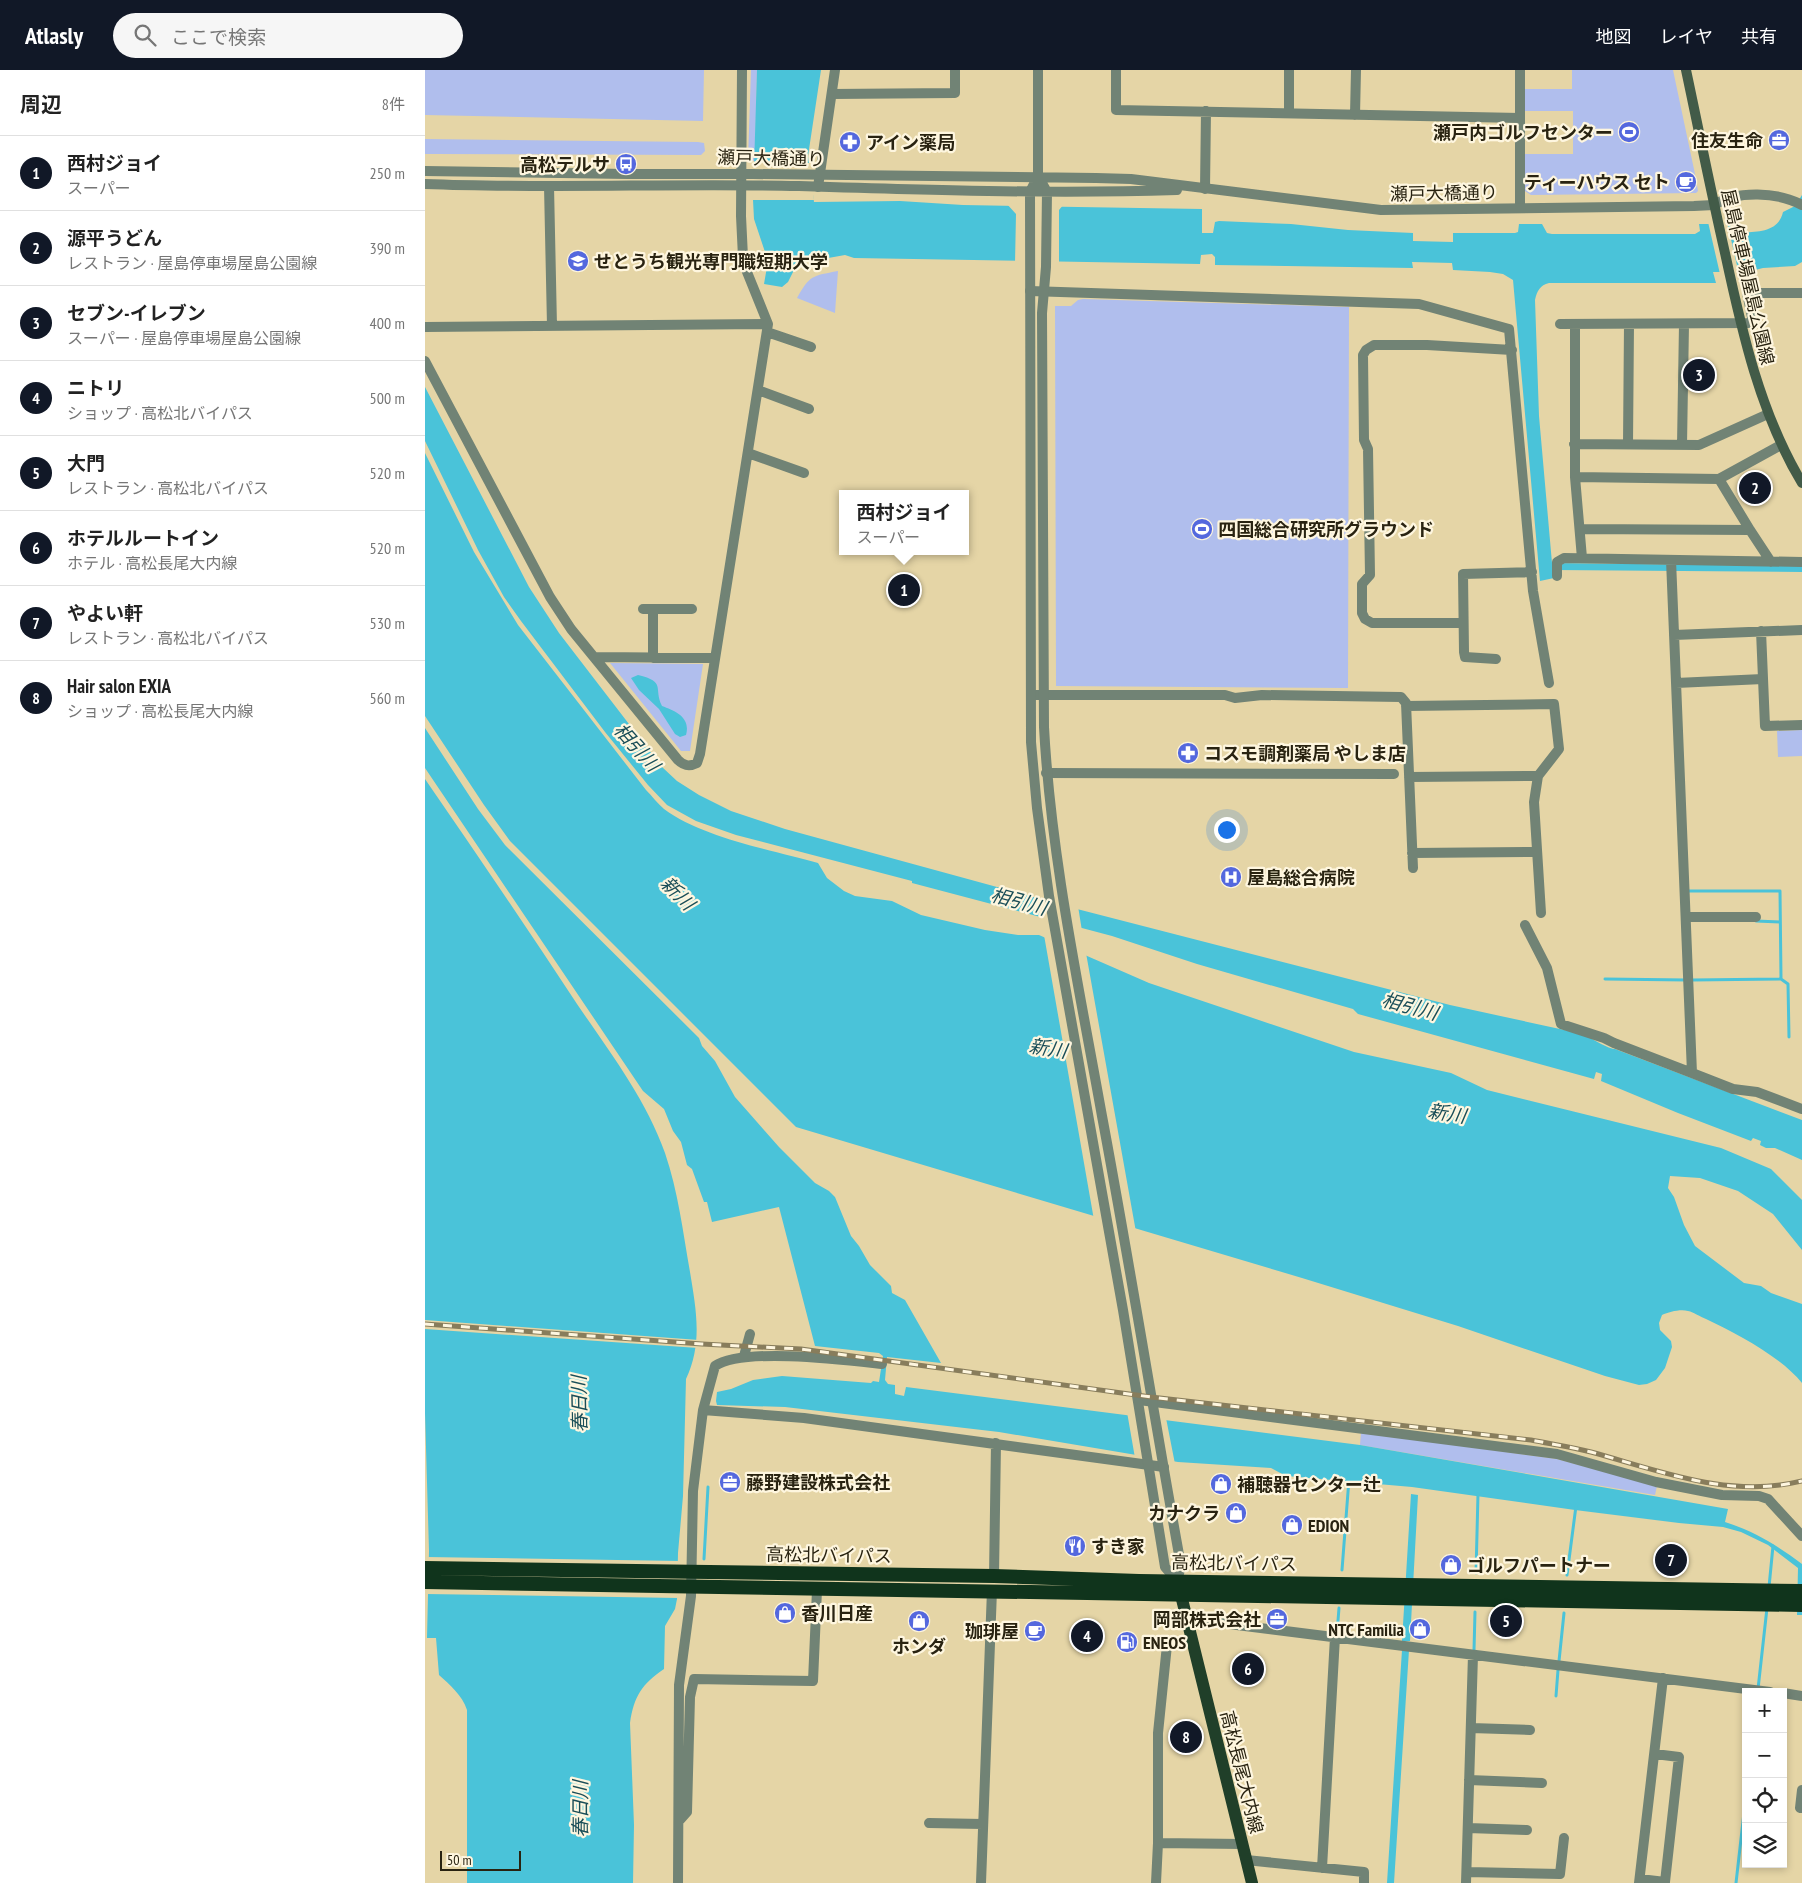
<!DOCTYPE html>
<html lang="ja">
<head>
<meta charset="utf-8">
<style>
  :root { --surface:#fff; --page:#f6f6f6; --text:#222; --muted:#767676; --line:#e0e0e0; --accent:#111827 }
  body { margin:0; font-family:"PT Sans Narrow","Noto Sans JP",sans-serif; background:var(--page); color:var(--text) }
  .controls { position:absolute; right:15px; bottom:15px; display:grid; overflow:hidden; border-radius:0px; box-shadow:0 2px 8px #0003 }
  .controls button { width:45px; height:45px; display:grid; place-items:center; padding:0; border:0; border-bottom:1px solid var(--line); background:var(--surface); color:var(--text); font:25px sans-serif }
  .scale { position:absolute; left:15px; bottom:12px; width:81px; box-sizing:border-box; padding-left:5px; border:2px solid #292311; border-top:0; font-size:14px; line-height:18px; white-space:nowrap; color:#292311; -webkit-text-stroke:4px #fef6df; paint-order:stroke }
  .you { position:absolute; left:801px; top:759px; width:18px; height:18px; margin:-12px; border:4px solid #fff; border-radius:50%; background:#1a73e8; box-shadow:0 0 0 8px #1a73e833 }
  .badge { display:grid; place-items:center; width:32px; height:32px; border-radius:50%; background:var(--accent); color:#fff; font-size:16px; font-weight:700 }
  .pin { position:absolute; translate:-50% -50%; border:2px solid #fff; box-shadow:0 1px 5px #0006 }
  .popup { position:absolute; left:414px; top:420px; width:130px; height:65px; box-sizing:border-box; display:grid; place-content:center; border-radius:0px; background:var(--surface); filter:drop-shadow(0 1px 4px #0005); font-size:16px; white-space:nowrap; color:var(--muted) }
  .popup b { font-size:19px; color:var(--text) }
  .popup::after { content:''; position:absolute; left:50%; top:100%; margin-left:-10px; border:10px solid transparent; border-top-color:var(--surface) }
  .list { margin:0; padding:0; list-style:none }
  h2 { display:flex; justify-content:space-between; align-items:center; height:65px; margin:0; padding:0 20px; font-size:21px }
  h2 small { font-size:16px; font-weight:400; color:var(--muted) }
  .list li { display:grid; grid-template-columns:32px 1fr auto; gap:15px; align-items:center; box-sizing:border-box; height:75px; padding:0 20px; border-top:1px solid var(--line) }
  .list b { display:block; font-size:19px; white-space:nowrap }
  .list p { margin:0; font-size:16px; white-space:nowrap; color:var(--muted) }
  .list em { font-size:16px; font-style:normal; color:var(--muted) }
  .icon { flex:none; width:28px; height:28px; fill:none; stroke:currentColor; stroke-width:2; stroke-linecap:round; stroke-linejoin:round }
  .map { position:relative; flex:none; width:1377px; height:1813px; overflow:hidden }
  header { display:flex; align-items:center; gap:30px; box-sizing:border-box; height:70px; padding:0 25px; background:var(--accent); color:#fff }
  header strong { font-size:24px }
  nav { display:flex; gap:28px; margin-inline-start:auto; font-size:18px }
  .search { width:350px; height:45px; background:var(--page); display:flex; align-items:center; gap:12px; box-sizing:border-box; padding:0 18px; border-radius:28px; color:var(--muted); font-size:19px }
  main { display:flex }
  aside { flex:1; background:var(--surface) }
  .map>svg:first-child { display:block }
  .green { fill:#b0beed }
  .water { fill:#4ac3d9 }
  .pier { fill:#e5d5a6 }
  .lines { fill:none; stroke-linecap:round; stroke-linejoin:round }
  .stream { stroke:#4ac3d9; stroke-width:3 }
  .minor { stroke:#718375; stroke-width:10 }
  .tertiary { stroke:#718375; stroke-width:10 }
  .secondary { stroke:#425b48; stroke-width:10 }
  .primary { stroke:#203f29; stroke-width:12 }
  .trunk { stroke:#10341c; stroke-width:14 }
  .rail-casing { stroke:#887d5c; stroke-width:5 }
  .rail { stroke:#fef6df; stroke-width:3; stroke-dasharray:9; stroke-linecap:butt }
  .labels { text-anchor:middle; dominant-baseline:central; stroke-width:4.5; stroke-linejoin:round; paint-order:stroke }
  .poi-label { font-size:18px; font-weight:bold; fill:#292311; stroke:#fef6df; text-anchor:start }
  .street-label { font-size:18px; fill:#292311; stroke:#fef6df }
  .water-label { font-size:19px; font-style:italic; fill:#1a4e58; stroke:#fef6df }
</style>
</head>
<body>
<header>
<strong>Atlasly</strong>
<div class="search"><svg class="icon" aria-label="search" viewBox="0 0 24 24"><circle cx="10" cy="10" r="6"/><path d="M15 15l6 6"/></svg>ここで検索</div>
<nav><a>地図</a><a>レイヤ</a><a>共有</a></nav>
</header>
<main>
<aside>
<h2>周辺<small>8件</small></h2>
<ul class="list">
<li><span class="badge">1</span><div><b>西村ジョイ</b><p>スーパー</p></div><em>250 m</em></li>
<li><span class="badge">2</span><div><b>源平うどん</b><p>レストラン · 屋島停車場屋島公園線</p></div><em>390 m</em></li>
<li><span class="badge">3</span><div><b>セブン-イレブン</b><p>スーパー · 屋島停車場屋島公園線</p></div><em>400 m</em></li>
<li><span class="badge">4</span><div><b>ニトリ</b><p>ショップ · 高松北バイパス</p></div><em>500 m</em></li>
<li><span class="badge">5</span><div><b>大門</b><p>レストラン · 高松北バイパス</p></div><em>520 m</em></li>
<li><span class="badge">6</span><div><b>ホテルルートイン</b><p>ホテル · 高松長尾大内線</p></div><em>520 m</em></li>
<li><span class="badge">7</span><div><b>やよい軒</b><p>レストラン · 高松北バイパス</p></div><em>530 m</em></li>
<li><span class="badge">8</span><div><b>Hair salon EXIA</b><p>ショップ · 高松長尾大内線</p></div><em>560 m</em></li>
</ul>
</aside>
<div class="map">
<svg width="1377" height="1813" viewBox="0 0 1377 1813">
  <rect width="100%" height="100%" fill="#e5d5a6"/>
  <!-- green -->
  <path class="green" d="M0 0H279L278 51 0 45Z
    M326 0H332L330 91 323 90Z
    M1147 0H1248L1270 104 1273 121 1271 123 1106 125 1100 121V84H1148V41H1099V19H1147Z
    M0 69 273 72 279 73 280 81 276 85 10 84H0Z
    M413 201 410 243 372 228C385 205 387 206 413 201Z
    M658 229 924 237 923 618 631 616 630 236H646L653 230Z
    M185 593 278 594 265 681H256Z
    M1377 660V686L1353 687 1352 661Z
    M936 1362 1132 1389 1232 1416 1230 1425 935 1375Z"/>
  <!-- water -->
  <path class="water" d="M332 0H396L383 86 389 132 475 131 538 135 777 139V163H788L790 152 794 151 866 154 923 160 988 163V171L1028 172V163H1090L1093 162 1094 154H1117L1122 163 1127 164H1270L1275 161 1274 154H1305L1307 162C1325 162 1353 165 1358 142L1370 136 1377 125V192L1370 196 1338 198 1322 202H1288L1291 213H1124C1115 215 1112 221 1110 230L1114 346 1127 493 1377 496V502L1128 500 1129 508 1115 511 1088 210 1078 204 1065 202 1028 200 1027 193 987 192 988 198 790 195V187L787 184 776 185 775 194 429 188 420 185 381 192 369 200 363 212 357 217 339 214 343 191 329 149 328 130Z
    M0 317 104 517 134 563 237 697 252 711 274 725 306 741 360 759 652 839 1025 935 1158 964C1166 968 1183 979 1190 979L1377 1050V1090L1350 1078H1341L1335 1075 1336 1071 1328 1068 1326 1071 1253 1043 1176 1011 1177 1004 1171 1002 1169 1009 933 944 928 939 772 894 687 866 487 813V811L311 765 271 751 242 735 223 715 180 662 96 551 79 527 53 480 0 371Z
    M0 383 49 482 93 555 221 720C227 726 233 734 239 739 278 768 347 780 393 793L402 808 419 821 430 826 467 831 496 845 560 860 593 865H614L724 913 929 982 1026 1003 1062 1020 1296 1078 1346 1099 1377 1130V1180L1348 1144 1313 1121 1275 1108 1245 1106 1243 1118 1249 1127 1259 1155 1270 1176 1319 1213 1336 1216 1346 1223 1377 1234V1313C1355 1286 1312 1264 1281 1249 1275 1247 1269 1242 1263 1241 1255 1239 1244 1242 1237 1245L1234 1253 1235 1260 1246 1271 1247 1277 1240 1298 1231 1310 1222 1314 1214 1315 1180 1306 1033 1256 877 1208 371 1057 85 771 59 735 0 646Z
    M213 605C242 612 228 618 237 636 250 641 266 647 261 665L255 667 250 664 234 639 214 620 206 608Z
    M0 658 53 739 80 775 274 968 277 976 290 991 310 1027 354 1077 390 1113 404 1121 410 1127 426 1166 434 1176 445 1195 466 1216 467 1223 480 1230 516 1293 462 1287 460 1310 463 1314 470 1315V1324L479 1326 481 1317 935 1375 1303 1439 1300 1452C1329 1461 1353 1476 1377 1494V1545H1372L1373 1498 1343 1475 1316 1462 1298 1457 1254 1453 1150 1440 987 1417 861 1406 846 1398 753 1392 574 1362 360 1337 292 1335 291 1331 292 1322 306 1319 328 1310 357 1306 446 1313 448 1311 454 1312 458 1286 454 1283 390 1276 354 1137 287 1152 282 1132H279L267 1099 262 1095 256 1072 248 1061 239 1039 218 1021 0 698Z
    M0 709C51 783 102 858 152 934 184 981 221 1029 240 1083 253 1121 258 1162 265 1202 271 1239 278 1273 261 1309L258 1426 253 1483 252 1529 250 1539 240 1556 239 1599C217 1614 209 1626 205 1653L209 1755 208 1813H42V1640C37 1625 25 1615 14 1605L11 1568H2L4 1481 0 1343Z
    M986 1424 993 1425 985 1571H977Z
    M977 1580H984L969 1813H962Z"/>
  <!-- pier -->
  <path class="pier" d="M328 92 385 93 389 130H327Z
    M581 133 639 134 634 140V193H590L591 144Z
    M1283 152H1302L1314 204H1295Z
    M611 824 653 836 657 861 616 850Z
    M619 865 661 883 711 1162 669 1150Z
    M0 1250 274 1270 273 1278 0 1259Z
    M702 1342 741 1348 750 1394 710 1388Z
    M1 1487 255 1491 254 1528 1 1524Z"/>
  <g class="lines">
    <!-- stream -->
    <path class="stream" d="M1264 821H1355L1356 909
      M1331 851 1355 852
      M1180 909 1262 910
      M1267 910 1356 909 1363 914 1364 967
      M279 1489 283 1417
      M917 1500 924 1409
      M1051 1503 1053 1424
      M1142 1505 1151 1436
      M1344 1517 1348 1476
      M912 1563 914 1538
      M1049 1580 1050 1542
      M1134 1591 1139 1543
      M1333 1619 1342 1538
      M1131 1626 1133 1600
      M1311 1813 1321 1725"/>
    <!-- minor -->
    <path class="minor" d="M691 0V40L1095 48
      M407 24 530 23V0
      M864 42V0
      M930 45 931 0
      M124 116 127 256
      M393 117 410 0
      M780 119 781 41
      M1289 135C1312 120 1353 122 1377 135
      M1095 138V0
      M605 221 994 234 1084 259 1108 521 1124 613
      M1135 254 1325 253 1328 252 1322 223H1377
      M1150 254V407
      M0 257 343 254
      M342 262 386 277
      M0 291 125 527 146 559 253 690C259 696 264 697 272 693L275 684 343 254 322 202 318 187 316 146 317 0
      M333 320 384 339
      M1149 374 1274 375 1343 344
      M1203 374 1204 254
      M1257 375 1259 254
      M323 383 379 403
      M1294 409 1325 460 1346 492
      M1155 459 1325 460
      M1157 488 1150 407 1294 409 1356 375
      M1246 490 1267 1003 1308 1019 1332 1022 1377 1039
      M1132 506V492L1139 488 1377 492
      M218 539H267
      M228 539V588
      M1038 553H947L940 549 937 543V514L945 505 943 379 939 370 938 285 941 280 949 275H1002L1087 280
      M1336 561 1340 656 1377 655
      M1249 565 1377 560
      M169 587 290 588
      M1071 589 1040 587 1039 582 1038 504 1107 502
      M1251 613 1338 609
      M606 625H800L810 628 837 625 976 627 981 633 988 798
      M981 636 1129 634 1134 679 1113 706 1109 732 1116 843
      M621 703 969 704
      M984 707 1113 706
      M987 783 1112 782
      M1262 847H1331
      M1100 855 1122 898 1136 954 1179 968 1189 973 1267 1003
      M319 1286 325 1264
      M714 1330 1132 1384 1231 1412 1297 1425 1334 1426 1343 1429 1377 1466
      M278 1340 379 1348 739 1397
      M569 1506 571 1373
      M762 1552H788L1345 1622
      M1358 1623 1377 1626
      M1046 1658 1105 1660
      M1044 1710 1117 1713
      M1377 1720 1375 1738H1377
      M254 1751 262 1742 265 1627 269 1609 388 1611 392 1520
      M504 1753 558 1754
      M1043 1758 1102 1760
      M733 1773V1663L742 1575 766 1569
      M821 1790 939 1802V1813
      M897 1798 910 1567
      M1042 1802 1135 1804 1139 1768
      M1215 1809 1240 1812 1254 1687 1230 1684
      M253 1813 254 1615 266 1526 268 1421 278 1340 290 1296C318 1277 421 1290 457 1294
      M556 1813 567 1520
      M731 1813 733 1773 817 1774
      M1041 1813 1048 1585
      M1214 1813 1238 1608"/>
    <!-- tertiary -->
    <path class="tertiary" d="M613 0V106L605 122 606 672 612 738 624 826 698 1240 740 1497 752 1511
      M0 101 203 104H328L671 108 706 109 956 140 1269 136 1289 135
      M613 106 622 122 621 197 617 243 619 657C626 788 654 917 677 1046 704 1190 727 1334 753 1479L756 1496 752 1511
      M0 114C125 119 249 113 374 116 500 120 626 124 752 120"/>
    <!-- secondary -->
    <path class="secondary" d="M1261 0C1274 61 1286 122 1300 183 1317 262 1335 343 1377 413"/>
    <!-- primary -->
    <path class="primary" d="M754 1517 827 1813"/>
    <!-- trunk -->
    <path class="trunk" d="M0 1498 569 1506 714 1511 1377 1521
      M0 1512 1377 1535"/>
    <!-- rail casing -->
    <g class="rail-casing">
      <path id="rail" d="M0 1254 277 1274 376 1279 726 1327 1106 1370C1126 1374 1146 1377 1166 1382 1236 1401 1304 1429 1377 1411"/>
    </g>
    <!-- rail -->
    <use href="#rail" class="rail"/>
  </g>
  <!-- icons -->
  <defs>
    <g id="stadium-disc" transform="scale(1.125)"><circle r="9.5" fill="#5468de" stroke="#fef6df"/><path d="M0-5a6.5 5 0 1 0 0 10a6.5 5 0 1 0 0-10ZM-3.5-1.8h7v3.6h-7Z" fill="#fff"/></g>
    <g id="office-disc" transform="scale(1.125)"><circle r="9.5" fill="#5468de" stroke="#fef6df"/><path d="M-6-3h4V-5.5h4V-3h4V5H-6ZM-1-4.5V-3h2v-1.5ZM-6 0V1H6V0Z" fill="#fff"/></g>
    <g id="pharmacy-disc" transform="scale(1.125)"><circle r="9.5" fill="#5468de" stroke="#fef6df"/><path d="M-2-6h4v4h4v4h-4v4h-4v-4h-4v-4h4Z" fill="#fff"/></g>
    <g id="bus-disc" transform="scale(1.125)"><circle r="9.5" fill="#5468de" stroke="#fef6df"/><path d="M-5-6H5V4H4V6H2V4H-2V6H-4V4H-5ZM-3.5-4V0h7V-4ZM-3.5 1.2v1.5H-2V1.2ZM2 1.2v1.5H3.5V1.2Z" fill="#fff"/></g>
    <g id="cafe-disc" transform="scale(1.125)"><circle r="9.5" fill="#5468de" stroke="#fef6df"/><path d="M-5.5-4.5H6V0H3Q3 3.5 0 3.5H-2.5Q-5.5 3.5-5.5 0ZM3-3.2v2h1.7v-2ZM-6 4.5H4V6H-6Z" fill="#fff"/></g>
    <g id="university-disc" transform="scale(1.125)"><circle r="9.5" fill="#5468de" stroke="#fef6df"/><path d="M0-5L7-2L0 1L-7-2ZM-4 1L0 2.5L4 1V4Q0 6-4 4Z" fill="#fff"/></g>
    <g id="hospital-disc" transform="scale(1.125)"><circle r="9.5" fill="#5468de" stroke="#fef6df"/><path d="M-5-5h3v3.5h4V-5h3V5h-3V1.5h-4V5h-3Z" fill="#fff"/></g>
    <g id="shop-disc" transform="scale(1.125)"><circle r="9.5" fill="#5468de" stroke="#fef6df"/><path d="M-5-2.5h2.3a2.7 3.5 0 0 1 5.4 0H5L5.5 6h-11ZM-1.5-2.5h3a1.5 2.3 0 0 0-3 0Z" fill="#fff"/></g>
    <g id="restaurant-disc" transform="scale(1.125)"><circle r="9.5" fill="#5468de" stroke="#fef6df"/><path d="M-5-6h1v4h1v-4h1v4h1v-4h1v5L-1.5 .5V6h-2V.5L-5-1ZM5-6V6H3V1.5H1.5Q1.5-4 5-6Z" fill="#fff"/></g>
    <g id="fuel-disc" transform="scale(1.125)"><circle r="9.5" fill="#5468de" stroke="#fef6df"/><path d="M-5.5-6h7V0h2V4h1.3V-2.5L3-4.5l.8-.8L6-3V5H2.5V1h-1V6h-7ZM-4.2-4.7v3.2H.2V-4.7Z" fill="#fff"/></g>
  </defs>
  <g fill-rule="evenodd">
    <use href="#stadium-disc" x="1204" y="62"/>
    <use href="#office-disc" x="1354" y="70"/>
    <use href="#pharmacy-disc" x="425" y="72"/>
    <use href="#bus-disc" x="201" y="94"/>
    <use href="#cafe-disc" x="1261" y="112"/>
    <use href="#university-disc" x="153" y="191"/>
    <use href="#stadium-disc" x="777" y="459"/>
    <use href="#pharmacy-disc" x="763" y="683"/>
    <use href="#hospital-disc" x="806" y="807"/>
    <use href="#office-disc" x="305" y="1412"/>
    <use href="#shop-disc" x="796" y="1414"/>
    <use href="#shop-disc" x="811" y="1443"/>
    <use href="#shop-disc" x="867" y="1455"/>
    <use href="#restaurant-disc" x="650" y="1476"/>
    <use href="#shop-disc" x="1026" y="1495"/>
    <use href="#shop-disc" x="360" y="1543"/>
    <use href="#office-disc" x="852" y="1549"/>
    <use href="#shop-disc" x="494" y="1551"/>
    <use href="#shop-disc" x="995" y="1559"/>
    <use href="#cafe-disc" x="610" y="1561"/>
    <use href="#fuel-disc" x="702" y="1572"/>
  </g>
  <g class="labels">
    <!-- poi labels -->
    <g class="poi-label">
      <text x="1188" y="62" text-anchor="end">瀬戸内ゴルフセンター</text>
      <text x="1338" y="70" text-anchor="end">住友生命</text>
      <text x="441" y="72">アイン薬局</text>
      <text x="185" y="94" text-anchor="end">高松テルサ</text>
      <text x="1245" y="112" text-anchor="end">ティーハウス セト</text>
      <text x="169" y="191">せとうち観光専門職短期大学</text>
      <text x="793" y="459">四国総合研究所グラウンド</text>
      <text x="779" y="683">コスモ調剤薬局 やしま店</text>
      <text x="822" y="807">屋島総合病院</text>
      <text x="321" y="1412">藤野建設株式会社</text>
      <text x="812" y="1414">補聴器センター辻</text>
      <text x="795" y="1443" text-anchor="end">カナクラ</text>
      <text x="883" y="1455">EDION</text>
      <text x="666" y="1476">すき家</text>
      <text x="1042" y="1495">ゴルフパートナー</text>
      <text x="376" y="1543">香川日産</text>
      <text x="836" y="1549" text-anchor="end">岡部株式会社</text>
      <text x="979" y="1559" text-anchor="end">NTC Familia</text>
      <text x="594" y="1561" text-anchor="end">珈琲屋</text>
      <text x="718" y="1572">ENEOS</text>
      <text x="494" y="1576" text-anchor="middle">ホンダ</text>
    </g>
    <!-- street labels -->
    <g class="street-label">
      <text transform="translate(346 88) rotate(1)">瀬戸大橋通り</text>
      <text transform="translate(1019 123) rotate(-1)">瀬戸大橋通り</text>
      <text transform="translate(1323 207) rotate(77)">屋島停車場屋島公園線</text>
      <text transform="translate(404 1485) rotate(1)">高松北バイパス</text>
      <text transform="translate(809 1493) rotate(1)">高松北バイパス</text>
      <text transform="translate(817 1702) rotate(76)">高松長尾大内線</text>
    </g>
    <!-- water labels -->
    <g class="water-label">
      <text transform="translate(212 677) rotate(48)">相引川</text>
      <text transform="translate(253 823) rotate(45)">新川</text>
      <text transform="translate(594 831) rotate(15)">相引川</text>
      <text transform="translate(985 936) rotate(15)">相引川</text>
      <text transform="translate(623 978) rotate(9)">新川</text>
      <text transform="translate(1022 1043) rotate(9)">新川</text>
      <text transform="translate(154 1334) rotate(-91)">春日川</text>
      <text transform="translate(155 1739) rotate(-90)">春日川</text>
    </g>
  </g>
</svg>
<div class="controls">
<button>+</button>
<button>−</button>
<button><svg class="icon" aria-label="locate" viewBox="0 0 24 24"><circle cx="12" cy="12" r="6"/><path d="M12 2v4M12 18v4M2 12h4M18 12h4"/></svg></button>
<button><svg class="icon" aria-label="layers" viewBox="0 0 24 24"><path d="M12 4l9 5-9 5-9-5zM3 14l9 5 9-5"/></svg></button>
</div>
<div class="scale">50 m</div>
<div class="you"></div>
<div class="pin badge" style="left:479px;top:520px">1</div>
<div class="popup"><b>西村ジョイ</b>スーパー</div>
<div class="pin badge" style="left:1330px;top:418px">2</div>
<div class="pin badge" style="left:1274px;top:305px">3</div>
<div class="pin badge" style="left:662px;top:1566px">4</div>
<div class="pin badge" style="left:1081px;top:1551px">5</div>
<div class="pin badge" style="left:823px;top:1599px">6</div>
<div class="pin badge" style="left:1246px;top:1490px">7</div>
<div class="pin badge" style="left:761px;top:1667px">8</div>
</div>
</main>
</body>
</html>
